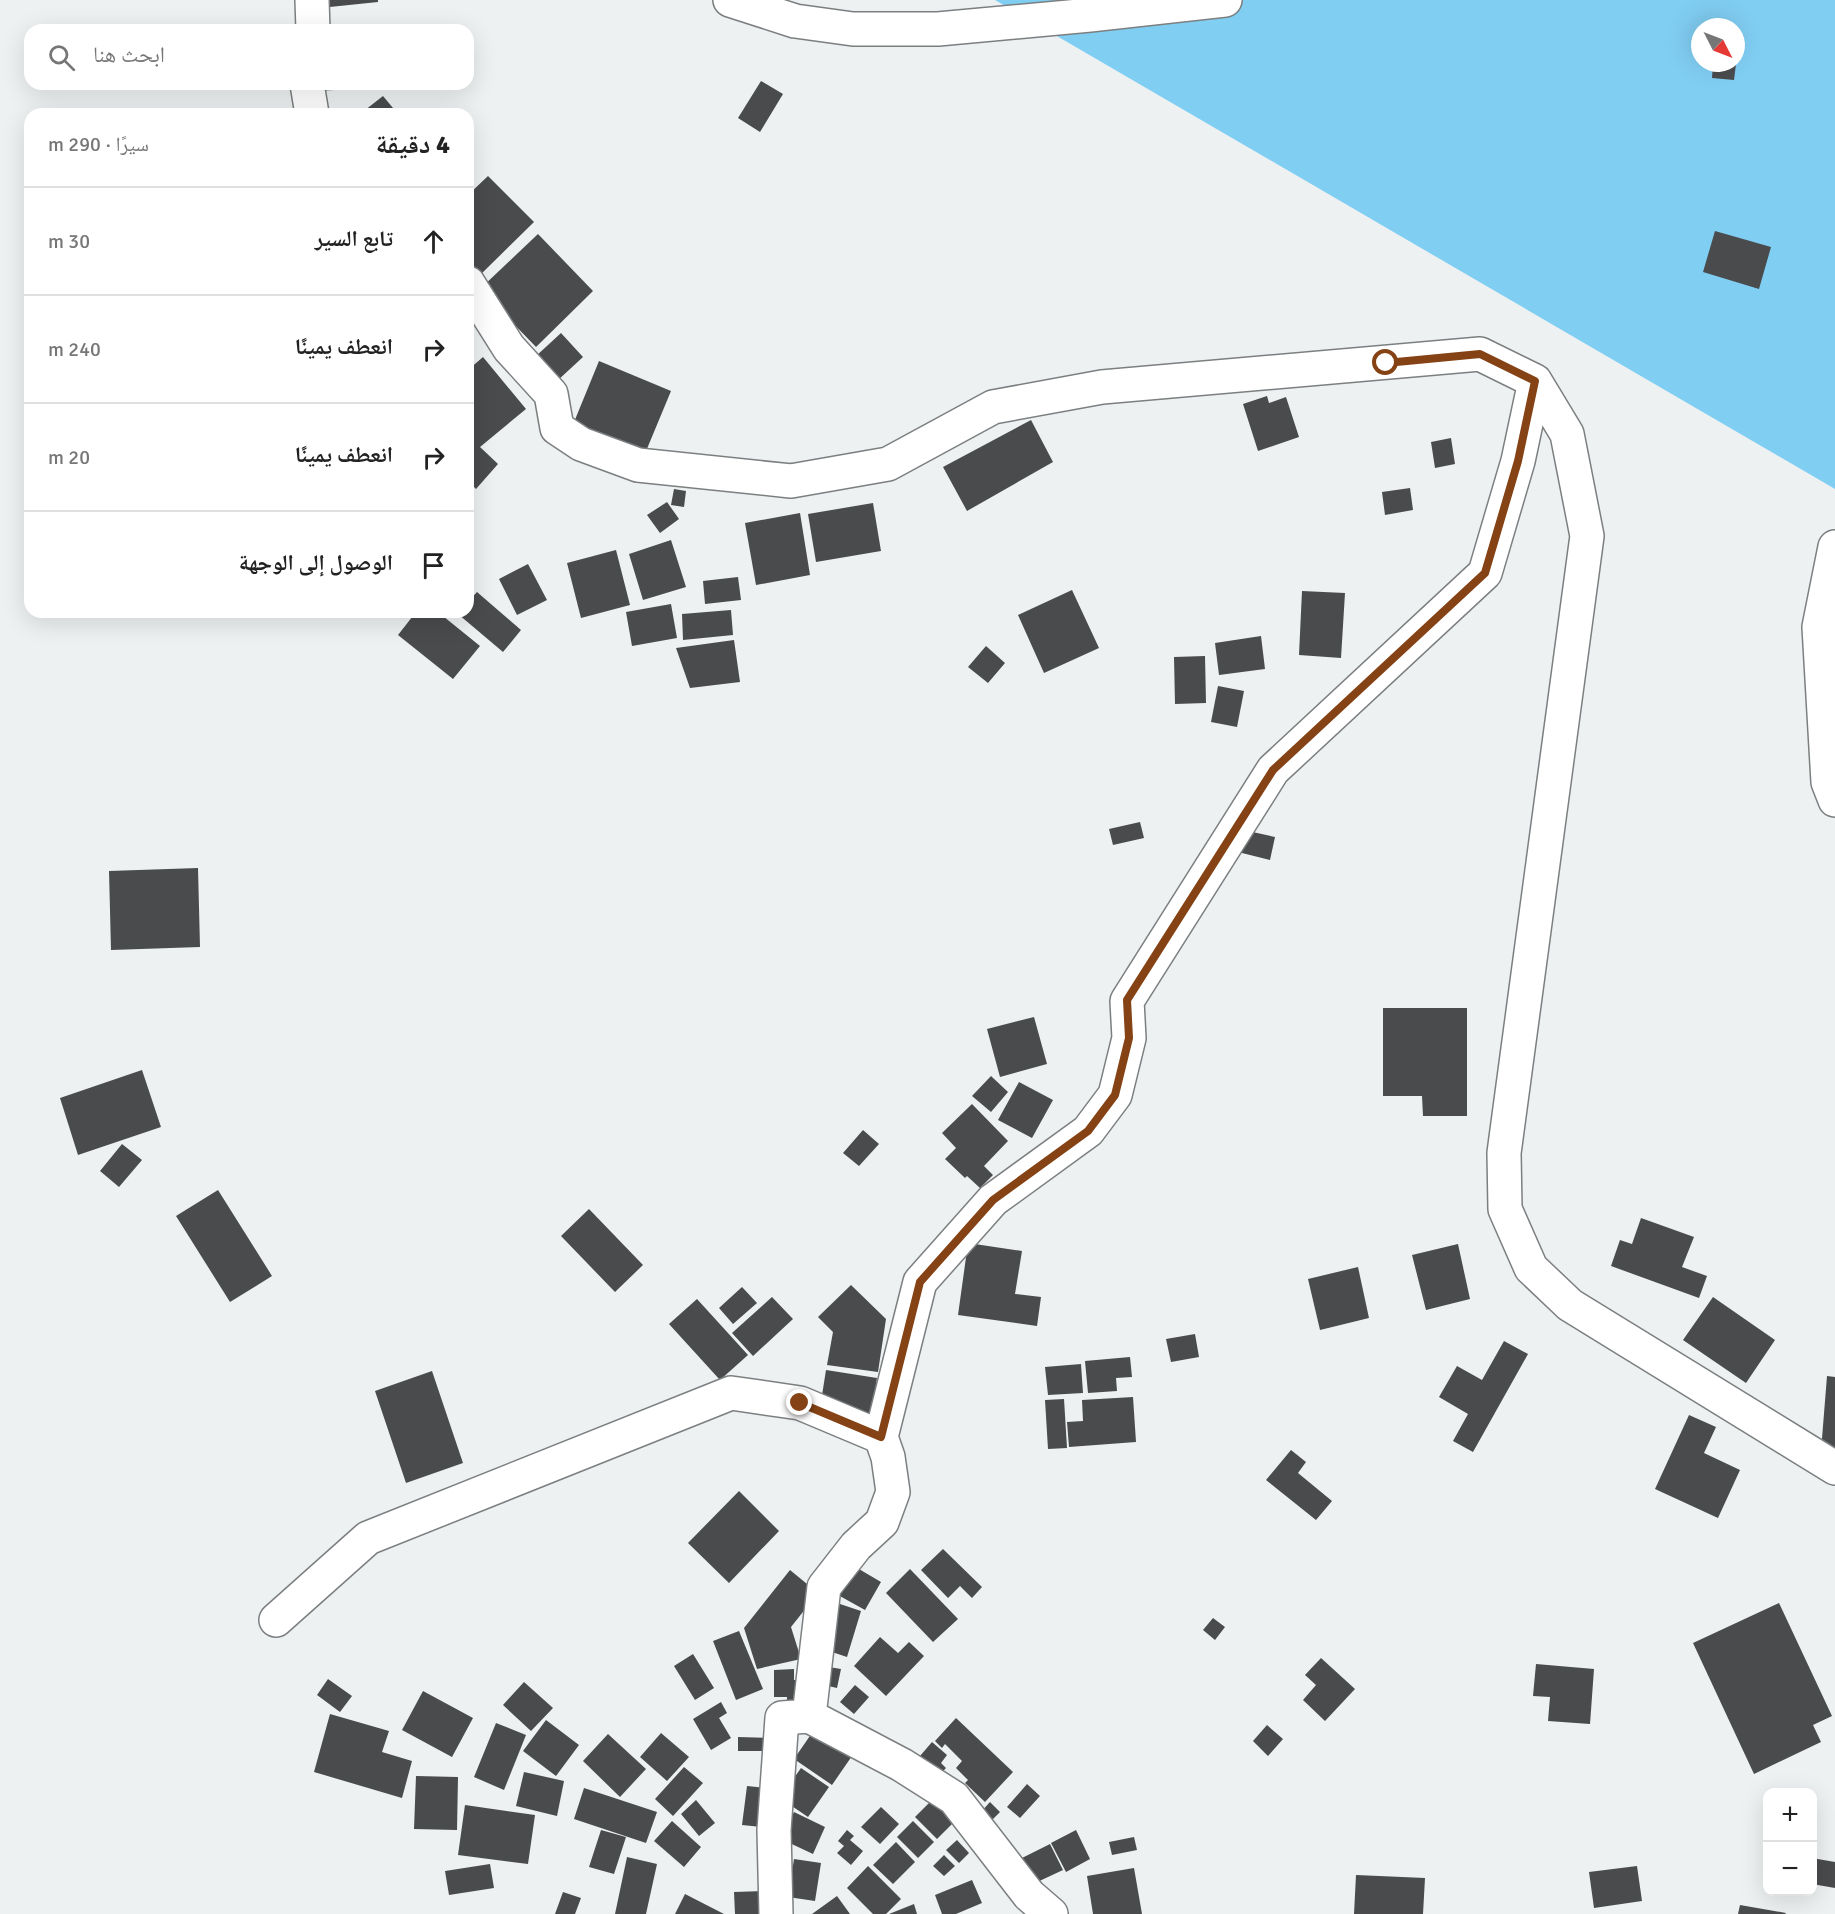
<!DOCTYPE html>
<html lang="ar">
<head>
<meta charset="utf-8">
<style>
  :root { --surface:#fff; --page:#f6f6f6; --text:#222; --muted:#767676; --line:#e0e0e0 }
  body { margin:0; font-family:Signika,"Noto Naskh Arabic",sans-serif; background:var(--page); color:var(--text); direction:rtl }
  .controls { position:absolute; right:18px; bottom:18px; display:grid; overflow:hidden; border-radius:12px; box-shadow:0 6px 24px #0002 }
  .controls button { width:54px; height:54px; display:grid; place-items:center; padding:0; border:0; border-bottom:2px solid var(--line); background:var(--surface); color:var(--text); font:30px sans-serif }
  .compass { position:absolute; left:1691px; top:18px; width:54px; height:54px; border-radius:50%; background:var(--surface); box-shadow:0 6px 24px #0002; rotate:132deg }
  .stop { position:absolute; width:18px; height:18px; margin:-14px; border:4px solid #854214; border-radius:50%; background:#fff }
  .stop.end { background:#854214; border-color:#fff; box-shadow:0 2px 6px #0008 }
  .list { margin:0; padding:0; list-style:none }
  h2 { display:flex; justify-content:space-between; align-items:center; height:78px; margin:0; padding:0 24px; font-size:26px }
  h2 small { font-size:20px; font-weight:400; color:var(--muted) }
  .list li { display:grid; grid-template-columns:39px 1fr auto; gap:18px; align-items:center; box-sizing:border-box; height:108px; padding:0 24px; border-top:2px solid var(--line) }
  .list b { display:block; font-size:22px; white-space:nowrap }
  .list em { font-size:20px; font-style:normal; color:var(--muted) }
  .icon { flex:none; width:33px; height:33px; fill:none; stroke:currentColor; stroke-width:2; stroke-linecap:round; stroke-linejoin:round }
  .map { position:relative; flex:none; width:1835px; height:1914px; overflow:hidden; direction:ltr }
  .search { position:absolute; background:var(--surface); box-shadow:0 6px 24px #0002; left:24px; top:24px; width:450px; height:66px; display:flex; align-items:center; gap:15px; box-sizing:border-box; padding:0 21px; border-radius:18px; color:var(--muted); font-size:22px }
  .panel { position:absolute; background:var(--surface); box-shadow:0 6px 24px #0002; left:24px; top:108px; width:450px; height:510px; border-radius:18px; direction:rtl }
  .map>svg:first-child { display:block }
  .forest { fill:#81cef3; fill-rule:evenodd }
  .building { fill:#494b4d }
  .lines { fill:none; stroke-linecap:round; stroke-linejoin:round }
  .street-casing { stroke:#7c7f80; stroke-width:36 }
  .secondary-casing { stroke:#7c7f80; stroke-width:36 }
  .street { stroke:#fff; stroke-width:33 }
  .secondary { stroke:#fff; stroke-width:33 }
  .route { stroke:#854214; stroke-width:8 }
</style>
</head>
<body>
<div class="map">
<svg width="1835" height="1914" viewBox="0 0 1835 1914">
  <rect width="100%" height="100%" fill="#edf1f2"/>
  <!-- forest -->
  <path class="forest" d="M995 0H1835V489ZM1700 27H1736V63H1700Z"/>
  <!-- building -->
  <path class="building" d="M320 0H378V2L320 8Z
    M1713 63 1736 64 1734 80 1712 78Z
    M761 81 783 94 760 132 738 118Z
    M314 84H390V87L315 91Z
    M383 96 398 114H360Z
    M488 176 534 222 477 278 468 269V195Z
    M1715 231 1771 247 1759 289 1703 272Z
    M538 234 593 291 536 347 480 289Z
    M561 333 583 357 557 381 535 357Z
    M483 357 526 409 480 447 498 464 476 489 468 481V455L474 449 468 442V370Z
    M599 361 671 391 644 456 572 427Z
    M1267 396 1269 403 1286 397 1299 437 1258 451 1243 404Z
    M1031 420 1053 462 967 511 943 467Z
    M1451 438 1455 464 1435 468 1431 442Z
    M1410 488 1413 510 1385 515 1382 492Z
    M674 489 686 491 684 507 671 505Z
    M667 502 679 519 660 533 647 515Z
    M873 503 881 551 816 562 808 514Z
    M800 513 810 575 756 585 745 523Z
    M671 540 686 587 643 600 629 554Z
    M616 550 630 605 581 618 567 563Z
    M528 564 547 600 517 615 499 579Z
    M738 577 741 600 705 604 703 581Z
    M1072 590 1099 648 1044 673 1018 615Z
    M1302 591 1345 593 1341 658 1299 655Z
    M477 592 521 630 503 652 458 614 460 612H468V602Z
    M671 604 677 638 632 646 626 612Z
    M731 610 733 635 683 640 682 614Z
    M416 612H438L480 646 453 679 398 635Z
    M1261 636 1265 669 1219 675 1215 643Z
    M734 640 740 682 690 688 676 648Z
    M986 646 1005 663 988 683 968 667Z
    M1205 656 1206 703 1175 704 1174 657Z
    M1218 686 1244 691 1237 727 1211 722Z
    M1140 822 1144 838 1113 845 1109 829Z
    M1239 829 1275 837 1270 860 1234 851Z
    M198 868 200 947 111 950 109 871Z
    M1383 1008H1467V1116H1423L1422 1096H1383Z
    M1034 1017 1047 1064 1000 1077 987 1029Z
    M142 1070 161 1127 78 1155 60 1098Z
    M991 1076 1008 1092 991 1112 972 1096Z
    M1019 1082 1053 1100 1032 1138 998 1120Z
    M972 1104 1008 1141 984 1166 993 1175 980 1188 967 1176 965 1178 945 1159 956 1148 942 1133Z
    M863 1130 879 1144 859 1166 843 1153Z
    M122 1144 142 1160 119 1187 100 1171Z
    M218 1190 272 1276 230 1302 176 1216Z
    M589 1209 643 1265 615 1292 561 1236Z
    M1641 1218 1694 1237 1682 1267 1707 1276 1699 1298 1611 1266 1620 1240 1632 1244Z
    M968 1243 1022 1251 1015 1294 1041 1297 1037 1326 958 1315Z
    M1458 1244 1470 1299 1426 1310 1412 1255Z
    M1358 1267 1369 1318 1320 1330 1308 1279Z
    M851 1285 886 1319 878 1372 827 1365 833 1332 818 1317Z
    M742 1287 757 1303 733 1324 719 1308Z
    M772 1297 793 1319 753 1356 732 1333Z
    M1713 1297 1775 1340 1746 1383 1683 1340Z
    M697 1299 748 1355 720 1380 669 1324Z
    M1195 1334 1199 1357 1171 1362 1166 1339Z
    M1504 1341 1528 1354 1473 1452 1453 1441 1468 1414 1439 1397 1457 1366 1482 1380Z
    M1130 1357 1132 1377 1116 1378 1117 1391 1088 1393 1085 1361Z
    M1081 1364 1083 1393 1048 1395 1045 1367Z
    M826 1370 877 1378 871 1416 820 1408Z
    M432 1371 463 1463 406 1483 375 1391Z
    M1827 1376 1835 1377V1452L1821 1451Z
    M1133 1397 1136 1442 1069 1447 1067 1422 1083 1421 1082 1400Z
    M1064 1399 1067 1448 1048 1449 1045 1400Z
    M1689 1415 1716 1427 1704 1453 1740 1470 1718 1518 1655 1489Z
    M1291 1450 1306 1462 1298 1473 1332 1501 1316 1520 1266 1480Z
    M739 1491 779 1531 729 1583 688 1543Z
    M943 1549 982 1587 972 1598 960 1586 948 1598 921 1570Z
    M847 1562 881 1582 865 1610 838 1595Z
    M910 1569 958 1619 933 1642 886 1593Z
    M790 1570 818 1593 791 1627 801 1659 757 1669 744 1628Z
    M834 1602 861 1611 847 1657 820 1648Z
    M1779 1603 1832 1716 1813 1725 1821 1742 1754 1774 1693 1643Z
    M1213 1618 1225 1627 1215 1640 1203 1630Z
    M739 1631 763 1689 736 1700 713 1641Z
    M880 1637 898 1653 909 1642 924 1656 886 1696 854 1666Z
    M693 1654 714 1688 695 1700 674 1666Z
    M1321 1658 1355 1689 1325 1721 1303 1700 1316 1685 1305 1675Z
    M1536 1664 1594 1669 1590 1724 1548 1721 1550 1697 1533 1696Z
    M829 1667 841 1669 837 1688 824 1685Z
    M794 1669V1680H805V1707L787 1708V1697H774V1670Z
    M328 1679 352 1696 340 1712 317 1695Z
    M524 1682 553 1708 531 1731 503 1705Z
    M855 1685 869 1697 854 1714 840 1702Z
    M423 1691 473 1718 452 1757 402 1730Z
    M721 1702 727 1713 719 1718 731 1738 711 1750 693 1719Z
    M330 1714 389 1731 382 1752 412 1761 402 1798 314 1772Z
    M956 1718 1013 1772 985 1802 965 1783 968 1780 956 1768 962 1761 945 1744 942 1748 935 1741Z
    M546 1720 579 1745 556 1776 523 1751Z
    M496 1723 526 1735 504 1790 474 1777Z
    M1267 1725 1283 1739 1268 1756 1253 1741Z
    M814 1730 852 1756 832 1785 794 1759Z
    M661 1733 689 1757 667 1781 640 1757Z
    M608 1734 646 1769 620 1797 583 1761Z
    M738 1737 771 1738 770 1751H738Z
    M932 1742 947 1755 941 1763 946 1768 934 1781 914 1763Z
    M684 1767 703 1783 673 1816 655 1799Z
    M801 1768 829 1787 808 1817 780 1798Z
    M524 1772 564 1781 557 1816 516 1806Z
    M416 1776 458 1777 457 1830 414 1829Z
    M1027 1784 1040 1796 1020 1818 1007 1807Z
    M747 1786 775 1789 770 1828 742 1825Z
    M584 1788 657 1812 646 1843 574 1819Z
    M934 1798 956 1820 937 1839 915 1817Z
    M696 1800 715 1823 699 1836 681 1814Z
    M990 1802 1000 1812 990 1822 980 1813Z
    M465 1805 535 1815 528 1864 458 1855Z
    M881 1807 899 1824 880 1844 861 1827Z
    M794 1812 825 1827 813 1854 781 1839Z
    M672 1821 701 1847 684 1867 654 1841Z
    M913 1821 934 1842 918 1858 897 1837Z
    M601 1830 626 1837 614 1874 589 1867Z
    M847 1830 854 1836 850 1840 863 1851 851 1865 837 1853 844 1846 838 1841Z
    M1076 1830 1090 1859 1066 1872 1051 1843Z
    M1134 1837 1137 1850 1112 1855 1109 1842Z
    M957 1840 969 1853 959 1863 946 1850Z
    M896 1842 915 1862 893 1884 873 1865Z
    M1050 1844 1063 1870 1033 1884 1022 1858Z
    M944 1855 955 1866 944 1876 933 1866Z
    M627 1857 657 1864 646 1914H615Z
    M1812 1858 1835 1862V1888L1812 1884Z
    M794 1859 821 1863 815 1901 788 1897Z
    M490 1864 494 1888 449 1895 445 1871Z
    M868 1866 901 1899 886 1914H873L847 1888Z
    M1637 1866 1642 1901 1594 1908 1589 1872Z
    M1134 1868 1142 1914H1093L1087 1876Z
    M1356 1875 1425 1878 1423 1914H1354Z
    M972 1880 982 1903 956 1914H942L935 1895Z
    M767 1891 768 1914H735L734 1892Z
    M563 1892 581 1898 575 1914H555Z
    M685 1894 724 1914H675Z
    M837 1896 850 1914H812Z
    M914 1904 917 1914H889Z
    M1740 1905 1786 1913 1785 1914H1738Z"/>
  <g class="lines">
    <!-- street casing -->
    <g class="street-casing">
      <path id="street" d="M312 0 313 30
        M307 84 312 114
        M468 283 509 348 551 394 557 428 581 444 638 465 791 481 888 464 993 407 1102 387 1480 354 1535 381 1567 434 1587 536 1504 1153 1505 1209 1531 1268 1570 1305 1835 1468
        M881 1437 920 1282 993 1200 1088 1131 1115 1095 1129 1038 1127 1001 1273 770 1485 573 1518 461 1535 381
        M276 1620 368 1538 731 1393 800 1403 881 1437 888 1457 893 1492 882 1522 856 1546 824 1587 809 1716 902 1765 954 1798 1029 1895 1051 1914
        M776 1914 774 1830 782 1718 809 1716"/>
    </g>
    <!-- secondary casing -->
    <g class="secondary-casing">
      <path id="secondary" d="M730 0 795 21 853 29H938L1090 15 1225 0
        M1835 547 1819 627 1828 782 1835 800"/>
    </g>
    <!-- street -->
    <use href="#street" class="street"/>
    <!-- secondary -->
    <use href="#secondary" class="secondary"/>
  </g>
  <g class="lines">
    <!-- route -->
    <path class="route" d="M800 1403 881 1437 920 1282 993 1200 1088 1131 1115 1095 1129 1038 1127 1000 1273 770 1485 573 1518 461 1535 381 1480 354 1386 363"/>
  </g>
</svg>
<div class="controls">
<button>+</button>
<button>−</button>
</div>
<svg class="compass" viewBox="-18 -18 36 36"><path d="M0-13l5 13h-10z" fill="#e53935"/><path d="M0 13l5-13h-10z" fill="#767676"/></svg>
<div class="stop" style="left:1386px;top:363px"></div>
<div class="stop end" style="left:800px;top:1403px"></div>
<div class="search"><svg class="icon" aria-label="search" viewBox="0 0 24 24"><circle cx="10" cy="10" r="6"/><path d="M15 15l6 6"/></svg>ابحث هنا</div>
<section class="panel">
<h2>4 دقيقة<small>سيرًا · 290 m</small></h2>
<ul class="list">
<li><svg class="icon" aria-label="ahead" viewBox="0 0 24 24"><path d="M12 20V5M6 11l6-6 6 6"/></svg><div><b>تابع السير</b></div><em>30 m</em></li>
<li><svg class="icon" aria-label="right" viewBox="0 0 24 24"><path d="M7 20v-9h11M14 6l5 5-5 5"/></svg><div><b>انعطف يمينًا</b></div><em>240 m</em></li>
<li><svg class="icon" aria-label="right" viewBox="0 0 24 24"><path d="M7 20v-9h11M14 6l5 5-5 5"/></svg><div><b>انعطف يمينًا</b></div><em>20 m</em></li>
<li><svg class="icon" aria-label="arrive" viewBox="0 0 24 24"><path d="M6 21V4h12l-3 4 3 4H6"/></svg><div><b>الوصول إلى الوجهة</b></div></li>
</ul>
</section>
</div>
</body>
</html>
